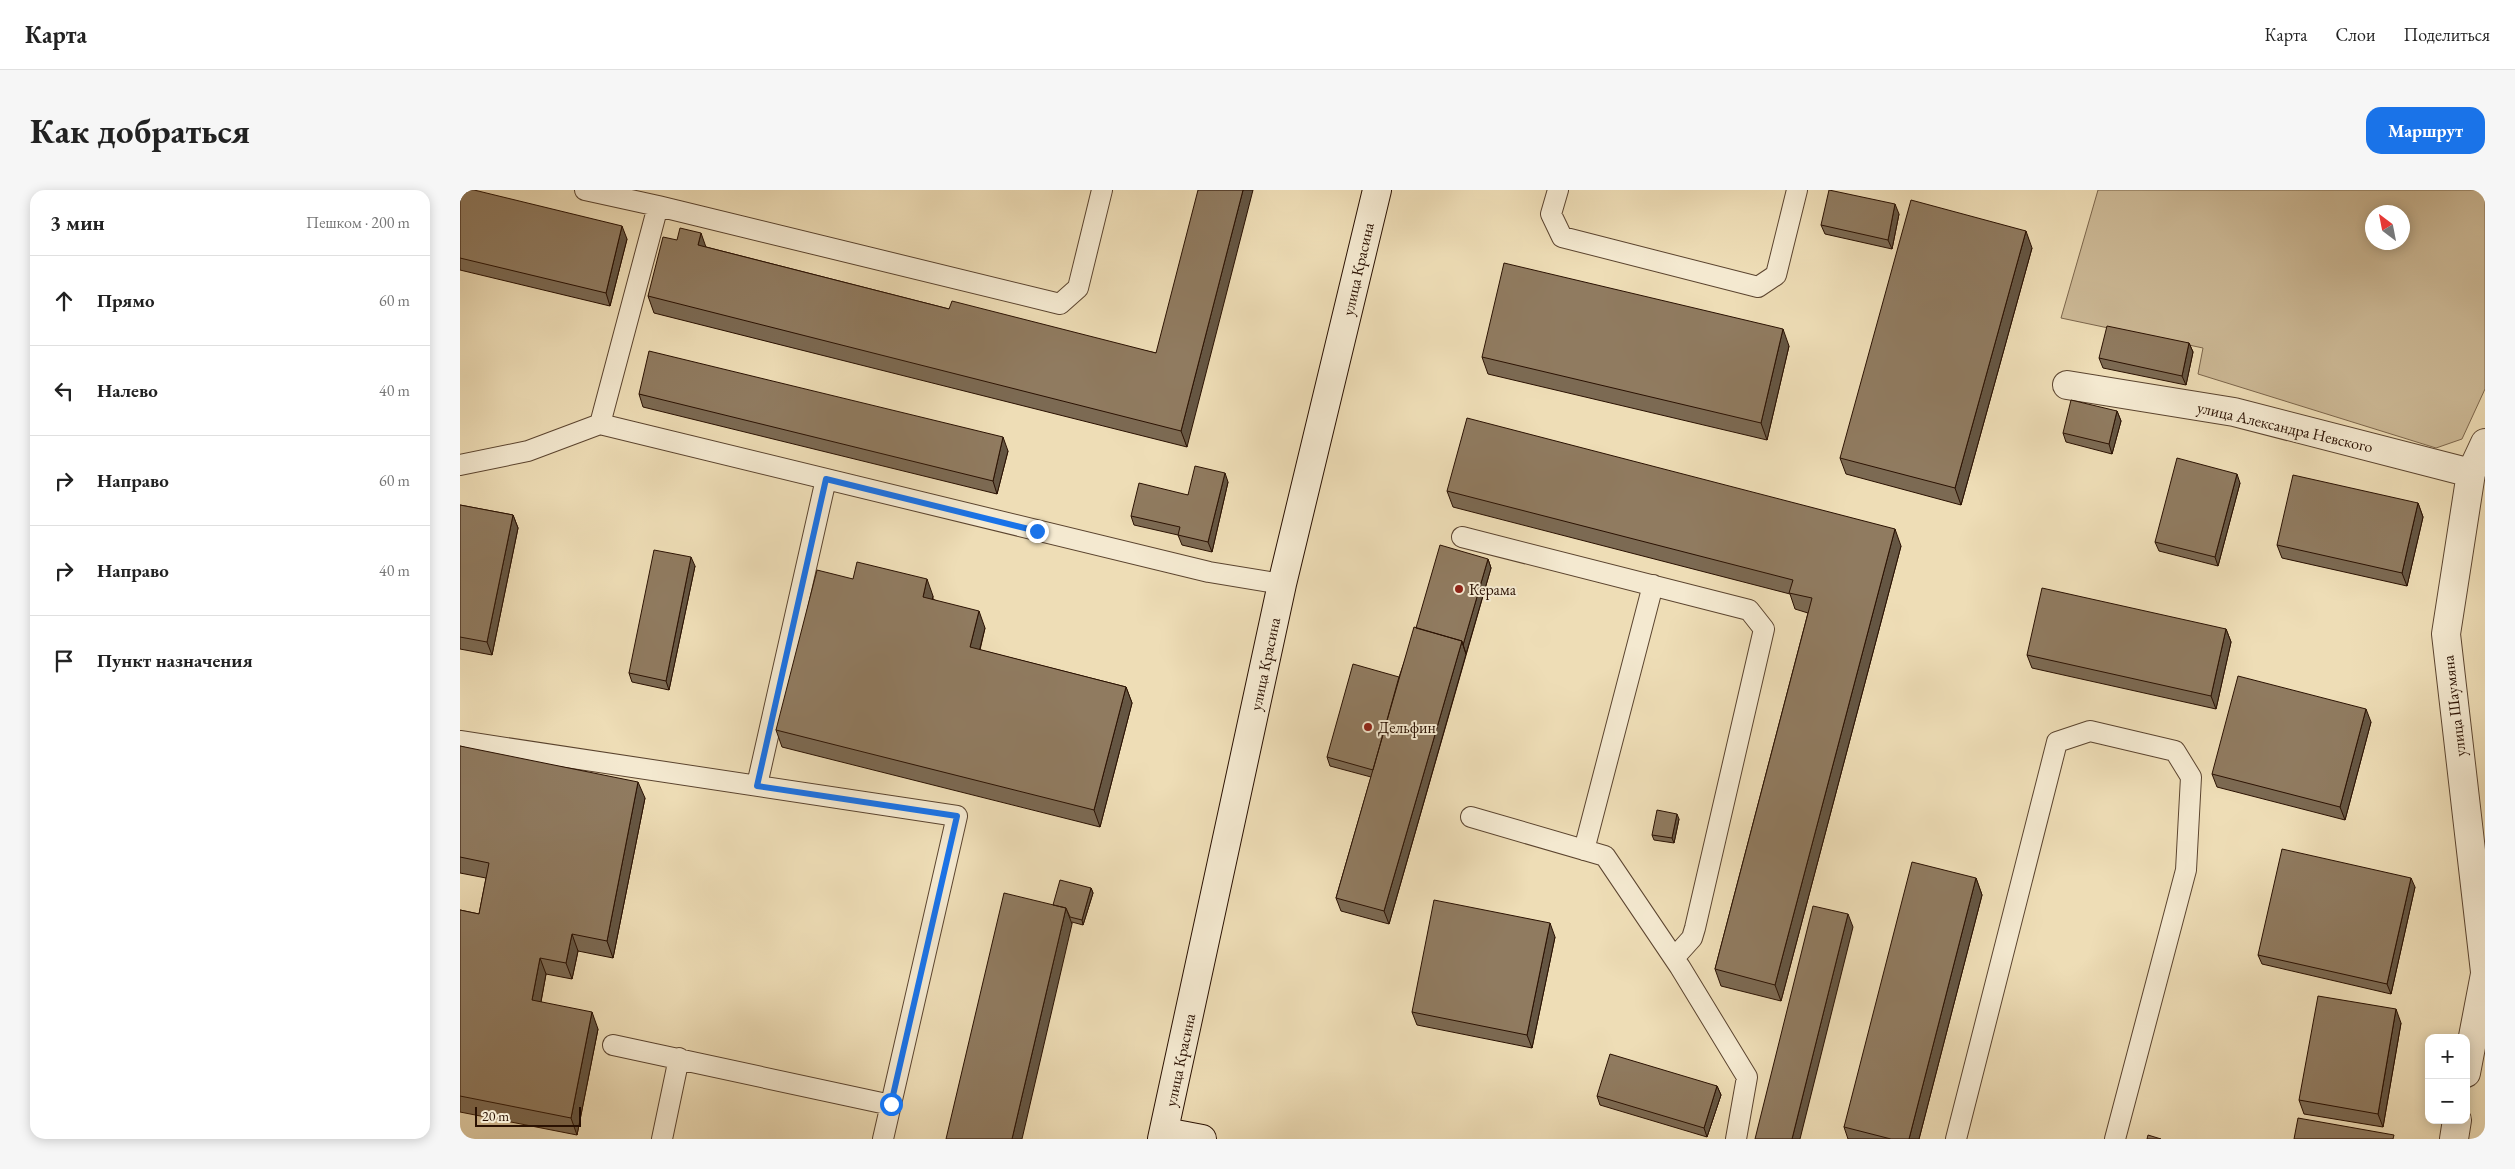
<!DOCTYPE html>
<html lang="ru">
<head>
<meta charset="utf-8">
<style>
  :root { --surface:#fff; --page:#f6f6f6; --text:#222; --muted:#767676; --line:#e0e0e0; --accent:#1a73e8 }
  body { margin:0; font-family:"EB Garamond",serif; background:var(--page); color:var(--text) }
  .controls { position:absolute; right:15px; bottom:15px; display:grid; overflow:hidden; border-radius:10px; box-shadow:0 2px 12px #0003 }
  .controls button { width:45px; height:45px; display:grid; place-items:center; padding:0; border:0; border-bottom:1px solid var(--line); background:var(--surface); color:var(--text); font:25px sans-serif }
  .compass { position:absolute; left:1905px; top:15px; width:45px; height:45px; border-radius:50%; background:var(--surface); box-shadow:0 2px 12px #0003; rotate:328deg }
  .scale { position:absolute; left:15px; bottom:12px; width:106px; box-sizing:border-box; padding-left:5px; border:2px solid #2a1102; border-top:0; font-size:14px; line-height:18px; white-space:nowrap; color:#2a1102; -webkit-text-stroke:4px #f4e9d0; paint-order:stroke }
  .stop { position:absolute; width:15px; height:15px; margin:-11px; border:4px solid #1a73e8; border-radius:50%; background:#fff }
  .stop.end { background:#1a73e8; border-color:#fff; box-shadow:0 1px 5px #0008 }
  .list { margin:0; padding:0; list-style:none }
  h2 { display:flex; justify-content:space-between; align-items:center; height:65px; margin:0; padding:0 20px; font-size:21px }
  h2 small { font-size:16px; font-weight:400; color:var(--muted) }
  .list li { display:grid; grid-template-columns:32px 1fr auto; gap:15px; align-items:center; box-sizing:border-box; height:90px; padding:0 20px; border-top:1px solid var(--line) }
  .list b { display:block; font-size:19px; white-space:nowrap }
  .list em { font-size:16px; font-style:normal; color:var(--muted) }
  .icon { flex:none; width:28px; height:28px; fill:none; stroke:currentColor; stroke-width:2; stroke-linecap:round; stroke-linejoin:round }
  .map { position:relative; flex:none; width:2025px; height:949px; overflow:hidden; border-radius:15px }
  header { display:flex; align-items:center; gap:30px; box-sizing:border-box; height:70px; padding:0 25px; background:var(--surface); border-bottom:1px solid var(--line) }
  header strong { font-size:24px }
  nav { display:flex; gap:28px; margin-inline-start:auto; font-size:18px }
  .intro { display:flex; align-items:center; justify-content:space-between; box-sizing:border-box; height:120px; padding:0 30px }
  h1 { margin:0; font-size:35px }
  .button { padding:12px 22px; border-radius:15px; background:var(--accent); color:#fff; font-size:18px; font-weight:700 }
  main { display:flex; gap:30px; padding:0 30px }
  aside { flex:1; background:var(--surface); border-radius:15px; box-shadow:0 2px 12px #0003 }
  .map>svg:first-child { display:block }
  .green { fill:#cdba97; stroke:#7c664c; fill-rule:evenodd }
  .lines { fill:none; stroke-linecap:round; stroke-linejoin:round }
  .lane-casing { stroke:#5b442f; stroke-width:22 }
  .street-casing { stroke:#5b442f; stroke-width:30 }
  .secondary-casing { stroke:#2a1102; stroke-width:30 }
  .lane { stroke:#f4e9d0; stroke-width:20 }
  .street { stroke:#f4e9d0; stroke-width:28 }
  .secondary { stroke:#f4e9d0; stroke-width:28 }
  .wall { fill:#7c6a53; stroke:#2a1102 }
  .shaded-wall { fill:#655643; stroke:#2a1102 }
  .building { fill:#907b60; stroke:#2a1102 }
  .route { stroke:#1a73e8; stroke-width:6 }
  .poi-dot { fill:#8f2418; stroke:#f4e9d0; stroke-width:2 }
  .labels { text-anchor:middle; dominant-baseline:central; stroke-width:4; stroke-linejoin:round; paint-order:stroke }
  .street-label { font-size:16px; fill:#2a1102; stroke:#f4e9d0 }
  .poi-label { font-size:16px; fill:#2a1102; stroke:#f4e9d0; text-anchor:start }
</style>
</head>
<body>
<header>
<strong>Карта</strong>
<nav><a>Карта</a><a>Слои</a><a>Поделиться</a></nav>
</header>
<div class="intro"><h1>Как добраться</h1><a class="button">Маршрут</a></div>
<main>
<aside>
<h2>3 мин<small>Пешком · 200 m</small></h2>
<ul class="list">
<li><svg class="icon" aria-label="ahead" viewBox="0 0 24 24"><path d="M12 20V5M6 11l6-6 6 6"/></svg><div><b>Прямо</b></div><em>60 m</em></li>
<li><svg class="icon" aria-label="left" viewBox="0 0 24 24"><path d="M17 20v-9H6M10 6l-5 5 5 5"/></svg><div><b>Налево</b></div><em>40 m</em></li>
<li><svg class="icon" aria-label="right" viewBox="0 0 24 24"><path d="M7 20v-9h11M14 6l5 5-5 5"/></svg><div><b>Направо</b></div><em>60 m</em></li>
<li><svg class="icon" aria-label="right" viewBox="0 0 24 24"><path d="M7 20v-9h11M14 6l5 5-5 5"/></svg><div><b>Направо</b></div><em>40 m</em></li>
<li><svg class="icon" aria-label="arrive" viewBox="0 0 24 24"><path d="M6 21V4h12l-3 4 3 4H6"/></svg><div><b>Пункт назначения</b></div></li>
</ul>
</aside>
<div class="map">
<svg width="2025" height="949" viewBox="0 0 2025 949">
  <rect width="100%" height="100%" fill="#eeddb6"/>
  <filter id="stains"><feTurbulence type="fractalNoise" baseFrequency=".004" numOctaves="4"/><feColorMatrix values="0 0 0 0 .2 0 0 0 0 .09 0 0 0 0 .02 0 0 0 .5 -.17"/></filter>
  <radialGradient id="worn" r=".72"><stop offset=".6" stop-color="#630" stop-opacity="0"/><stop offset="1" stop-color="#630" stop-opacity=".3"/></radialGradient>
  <!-- green -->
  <path class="green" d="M1638 0H2025V199L2002 249 1976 258 1738 184 1743 158 1601 128ZM1912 22H1942V52H1912Z"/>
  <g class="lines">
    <!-- lane casing -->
    <g class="lane-casing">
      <path id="lane" d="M125 0 198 16
        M1098 0 1091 24 1102 47 1298 97 1316 85 1337 0
        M140 234 198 16 600 114 618 98 642 0
        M0 275 68 261 140 234 749 382 822 394
        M1002 347 1289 420 1304 439 1235 738 1232 748 1214 768
        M0 551 497 626 423 949
        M297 595 366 289
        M1011 627 1145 666 1220 777 1287 887 1276 949
        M1124 660 1193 395
        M153 855 431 915
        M202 949 219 868
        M1496 949 1597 552 1630 541 1715 561 1731 587 1726 680 1655 949"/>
    </g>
    <!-- street casing -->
    <g class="street-casing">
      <path id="street" d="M1607 195 1774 222 2011 283
        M2025 253 2011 283 1986 444 2025 782
        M2006 883 2025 784
        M1994 949 1997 930"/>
    </g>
    <!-- secondary casing -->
    <g class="secondary-casing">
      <path id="secondary" d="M705 942 742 949
        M702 949 822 394 917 0"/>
    </g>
    <!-- lane -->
    <use href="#lane" class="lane"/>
    <!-- street -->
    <use href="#street" class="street"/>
    <!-- secondary -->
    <use href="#secondary" class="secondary"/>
  </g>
  <!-- wall -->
  <path class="wall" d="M0 0 167 49 150 116 0 80Z
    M1439 24 1432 59 1365 44 1361 35Z
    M246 57 489 119 696 163 727 257 194 123 188 106Z
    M1572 58 1501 315 1386 284 1380 268Z
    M1729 153 1733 162 1726 195 1643 178 1639 168Z
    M1329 156 1307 250 1028 184 1022 167Z
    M179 204 548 261 537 304 183 217Z
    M1657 221 1661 231 1652 264 1606 252 1603 243Z
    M768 292 752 362 722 355 718 345 674 335 671 326 728 305Z
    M1780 293 1758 376 1699 361 1695 352Z
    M987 301 1441 356 1321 811 1261 796 1255 779 1348 423 1335 419 1330 404 993 317Z
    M1958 313 1963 327 1947 396 1822 368 1817 355Z
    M0 315 53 325 58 338 32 465 0 459Z
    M1028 369 1031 378 929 734 881 721 876 708 911 587 870 576 867 567 939 487 956 438Z
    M235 376 209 500 172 492 169 483Z
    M393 389 473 406V409L525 438 520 460 666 497 672 513 640 637 322 557 316 540Z
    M1766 439 1771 452 1756 519 1572 478 1567 465Z
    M1911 532 1885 630 1757 597 1752 584Z
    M0 556 185 608 153 768 118 761 112 789 86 784 81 812 138 839 117 945 0 922V720L19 724 26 688 0 683Z
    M1219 629 1214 653 1194 650 1192 645Z
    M1516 688 1522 705 1459 949H1388L1384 937Z
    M1955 697 1931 804 1802 774 1798 765Z
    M631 698 633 703 623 735 612 732V734L593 715Z
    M1095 747 1072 858 957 835 952 822Z
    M1941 833 1923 937 1844 924 1839 910Z
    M1257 896 1261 905 1247 947 1140 915 1137 906Z"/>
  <!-- shaded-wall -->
  <path class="shaded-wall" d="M783 0H793L727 257 721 241Z
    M1435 14 1439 24 1432 59 1428 50Z
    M162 36 167 49 150 116 146 103Z
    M1566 41 1572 58 1501 315 1495 298Z
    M241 43 247 60 238 55Z
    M1323 139 1329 156 1307 250 1301 233Z
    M1729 153 1733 162 1726 195 1722 186Z
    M1657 221 1661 231 1652 264 1649 254Z
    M543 247 548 261 537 304 533 291Z
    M765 283 768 292 752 362 748 352Z
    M1777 284 1780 293 1758 376 1755 367Z
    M1958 313 1963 327 1947 396 1942 383Z
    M53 325 58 338 32 465 27 452Z
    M1435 339 1441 356 1321 811 1315 795Z
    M231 367 235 376 209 500 206 491Z
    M1028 369 1031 378 1006 464 1003 455Z
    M467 389 473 406 469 424 463 407Z
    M519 421 525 438 516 474 510 457Z
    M1766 439 1771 452 1756 519 1751 506Z
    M1002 451 1006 464 929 734 924 721Z
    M666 497 672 513 640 637 634 620Z
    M1906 519 1911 532 1885 630 1880 617Z
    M178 592 185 608 153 768 147 751Z
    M1217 624 1219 629 1214 653 1212 648Z
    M1516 688 1522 705 1459 949H1449Z
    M1951 688 1955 697 1931 804 1927 794Z
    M631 698 633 703 623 735 622 730Z
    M606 718 612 734 562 949H552Z
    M1388 724 1393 737 1340 949H1332Z
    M1090 733 1095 747 1072 858 1067 845Z
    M112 744 118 761 112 789 106 773Z
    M80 768 86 784 78 827 72 810Z
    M1936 819 1941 833 1923 937 1918 924Z
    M132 822 138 839 117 945 111 928Z
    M1257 896 1261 905 1247 947 1244 938Z"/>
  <!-- building -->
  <path class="building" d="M0 0H14L162 36 146 103 0 68Z
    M738 0H783L721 241 188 106 203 47 217 50 220 38 241 43 238 55 489 119 492 111 696 163Z
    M1369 0 1435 14 1428 50 1361 35Z
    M1451 10 1566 41 1495 298 1380 268Z
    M1044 73 1323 139 1301 233 1022 167Z
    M1647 136 1729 153 1722 186 1639 168Z
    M189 161 543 247 533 291 179 204Z
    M1611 210 1657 221 1649 254 1603 243Z
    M1007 228 1435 339 1315 795 1255 779 1352 408 1329 403 1333 390 987 301Z
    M1717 268 1777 284 1755 367 1695 352Z
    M735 276 765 283 748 352 718 345 720 337 671 326 679 293 728 305Z
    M1833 285 1958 313 1942 383 1817 355Z
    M0 315 53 325 27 452 0 447Z
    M980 355 1028 369 1003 455 1002 451 956 438Z
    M194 360 231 367 206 491 169 483Z
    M397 372 467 389 463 407 519 421 510 457 666 497 634 620 316 540 357 380 393 389Z
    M1582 398 1766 439 1751 506 1567 465Z
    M954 437 1002 451 924 721 876 708Z
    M893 474 939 487 913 580 867 567Z
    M1778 486 1906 519 1880 617 1752 584Z
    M0 556 178 592 147 751 112 744 106 773 80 768 72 810 132 822 111 928 0 906V720L19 724 29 673 0 667Z
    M1197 620 1217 624 1212 648 1192 645Z
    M1822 659 1951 688 1927 794 1798 765Z
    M1452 672 1516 688 1449 949H1431L1384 937Z
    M600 690 631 698 622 730 610 727 606 718 593 715Z
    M544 703 606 718 552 949H486Z
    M974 710 1090 733 1067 845 952 822Z
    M1353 716 1388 724 1332 949H1295Z
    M1858 806 1936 819 1918 924 1839 910Z
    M1150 864 1257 896 1244 938 1137 906Z
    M1838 928 1934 945 1933 949H1834Z
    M1688 945 1701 949H1687Z"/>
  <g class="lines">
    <!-- route -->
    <path class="route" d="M431 914 497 626 297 596 366 289 577 341"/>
  </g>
  <!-- markers -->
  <g class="poi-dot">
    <circle cx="999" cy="399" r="5"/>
    <circle cx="908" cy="537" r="5"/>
  </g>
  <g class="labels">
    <!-- street labels -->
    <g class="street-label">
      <text transform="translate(898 79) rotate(-77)">улица Красина</text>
      <text transform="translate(1825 237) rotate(13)">улица Александра Невского</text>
      <text transform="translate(805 474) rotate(-78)">улица Красина</text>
      <text transform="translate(1994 516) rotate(-97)">улица Шаумяна</text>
      <text transform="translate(720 870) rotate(-78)">улица Красина</text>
    </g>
    <!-- poi labels -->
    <g class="poi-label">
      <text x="1009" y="399">Керама</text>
      <text x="918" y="537">Дельфин</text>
    </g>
  </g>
  <rect width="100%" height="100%" filter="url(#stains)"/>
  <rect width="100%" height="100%" fill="url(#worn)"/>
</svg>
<div class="controls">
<button>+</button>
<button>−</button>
</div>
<svg class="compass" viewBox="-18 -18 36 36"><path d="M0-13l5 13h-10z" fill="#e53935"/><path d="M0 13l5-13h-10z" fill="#767676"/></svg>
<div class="scale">20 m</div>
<div class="stop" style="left:431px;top:914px"></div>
<div class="stop end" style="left:577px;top:341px"></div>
</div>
</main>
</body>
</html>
